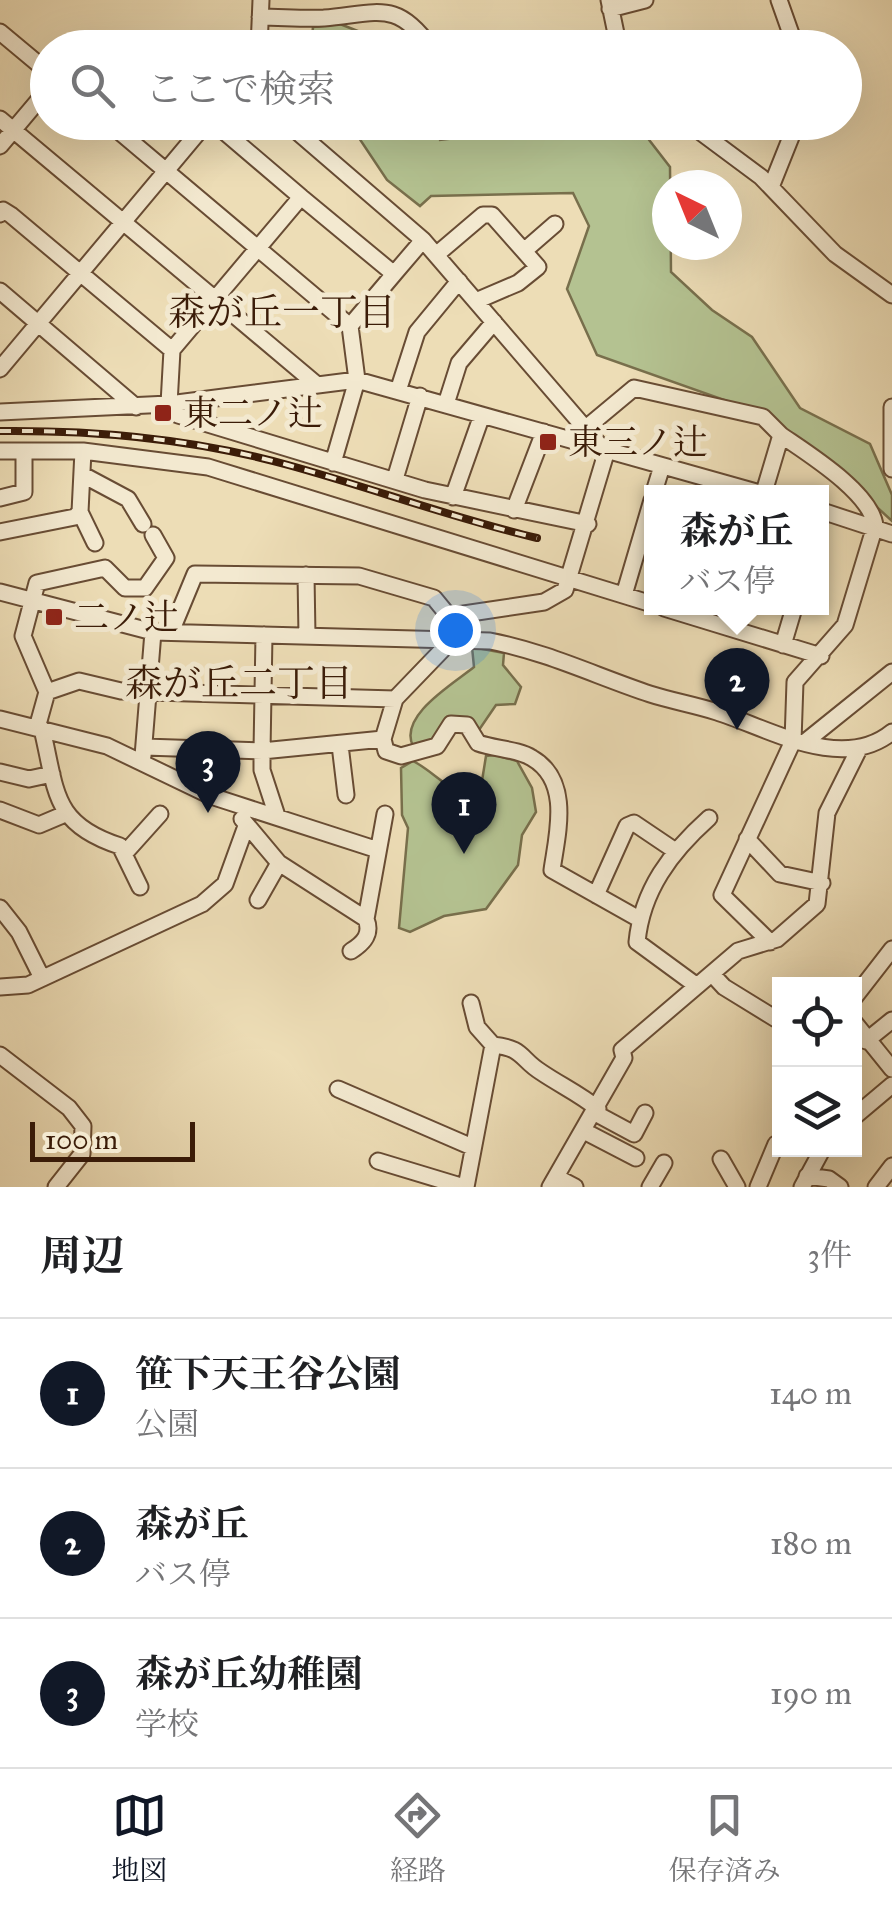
<!DOCTYPE html>
<html lang="ja">
<head>
<meta charset="utf-8">
<style>
  :root { --surface:#fff; --page:#f6f6f6; --text:#202124; --muted:#757577; --line:#e0e0e0; --accent:#111827 }
  body { margin:0; font-family:"IM FELL Great Primer","Noto Serif JP",serif; background:var(--page); color:var(--text) }
  .controls { position:absolute; right:30px; bottom:30px; display:grid; overflow:hidden; border-radius:0px; box-shadow:0 10px 40px #0002 }
  .controls button { width:90px; height:90px; display:grid; place-items:center; padding:0; border:0; border-bottom:2px solid var(--line); background:var(--surface); color:var(--text); font:50px sans-serif }
  .compass { position:absolute; left:652px; top:170px; width:90px; height:90px; border-radius:50%; background:var(--surface); box-shadow:0 10px 40px #0002; rotate:317deg }
  .scale { position:absolute; left:30px; bottom:25px; width:165px; box-sizing:border-box; padding-left:10px; border:5px solid #3b1c08; border-top:0; font-size:28px; line-height:35px; white-space:nowrap; color:#3b1c08; -webkit-text-stroke:8px #f3e9d0; paint-order:stroke }
  .you { position:absolute; left:455px; top:630px; width:35px; height:35px; margin:-25px; border:8px solid #fff; border-radius:50%; background:#1a73e8; box-shadow:0 0 0 15px #1a73e833 }
  .badge { display:grid; place-items:center; width:65px; height:65px; border-radius:50%; background:var(--accent); color:#fff; font-size:32px; font-weight:700 }
  .pin { position:absolute; translate:-50% -82px; filter:drop-shadow(0 2px 5px #0008) }
  .pin::after { content:''; position:absolute; top:52px; width:35px; height:30px; background:inherit; clip-path:polygon(0 0,100% 0,50% 100%) }
  .popup { position:absolute; left:644px; top:485px; width:185px; height:130px; box-sizing:border-box; display:grid; place-content:center; border-radius:0px; background:var(--surface); filter:drop-shadow(0 2px 8px #0005); font-size:32px; white-space:nowrap; color:var(--muted) }
  .popup b { font-size:38px; color:var(--text) }
  .popup::after { content:''; position:absolute; left:50%; top:100%; margin-left:-20px; border:20px solid transparent; border-top-color:var(--surface) }
  .list { margin:0; padding:0; list-style:none }
  h2 { display:flex; justify-content:space-between; align-items:center; height:130px; margin:0; padding:0 40px; font-size:42px }
  h2 small { font-size:32px; font-weight:400; color:var(--muted) }
  .list li { display:grid; grid-template-columns:65px 1fr auto; gap:30px; align-items:center; box-sizing:border-box; height:150px; padding:0 40px; border-top:2px solid var(--line) }
  .list b { display:block; font-size:38px; white-space:nowrap }
  .list p { margin:0; font-size:32px; white-space:nowrap; color:var(--muted) }
  .list em { font-size:32px; font-style:normal; color:var(--muted) }
  .icon { flex:none; width:55px; height:55px; fill:none; stroke:currentColor; stroke-width:2; stroke-linecap:round; stroke-linejoin:round }
  .map { position:relative; flex:none; width:892px; height:1187px; overflow:hidden }
  .search { position:absolute; background:var(--surface); box-shadow:0 10px 40px #0002; left:30px; right:30px; top:30px; height:110px; display:flex; align-items:center; gap:25px; box-sizing:border-box; padding:0 35px; border-radius:55px; color:var(--muted); font-size:38px }
  .sheet { height:580px; background:var(--surface) }
  nav { display:flex; justify-content:space-around; align-items:center; box-sizing:border-box; height:140px; border-top:2px solid var(--line); background:var(--surface); font-size:28px; color:var(--muted) }
  nav a { display:grid; justify-items:center; gap:5px }
  nav .on { color:var(--accent) }
  .map>svg:first-child { display:block }
  .green { fill:#b4c291; stroke:#786f4c; stroke-width:2.5 }
  .lines { fill:none; stroke-linecap:round; stroke-linejoin:round }
  .minor-casing { stroke:#684c34; stroke-width:19 }
  .minor { stroke:#f3e9d0; stroke-width:15 }
  .rail-casing { stroke:#3b1c08; stroke-width:8 }
  .rail { stroke:#f3e9d0; stroke-width:4; stroke-dasharray:11; stroke-linecap:butt }
  .poi-dot { fill:#8f2418; stroke:#f3e9d0; stroke-width:4 }
  .labels { text-anchor:middle; dominant-baseline:central; stroke-width:10; stroke-linejoin:round; paint-order:stroke }
  .poi-label { font-size:35px; fill:#3b1c08; stroke:#f3e9d0; text-anchor:start }
  .neighbourhood-label { font-size:38px; fill:#3b1c08; stroke:#f3e9d0 }
</style>
</head>
<body>
<div class="map">
<svg width="892" height="1187" viewBox="0 0 892 1187">
  <rect width="100%" height="100%" fill="#edddb6"/>
  <filter id="stains"><feTurbulence type="fractalNoise" baseFrequency=".002" numOctaves="4"/><feColorMatrix values="0 0 0 0 .2 0 0 0 0 .09 0 0 0 0 .02 0 0 0 .5 -.17"/></filter>
  <radialGradient id="worn" r=".72"><stop offset=".6" stop-color="#630" stop-opacity="0"/><stop offset="1" stop-color="#630" stop-opacity=".3"/></radialGradient>
  <!-- green -->
  <path class="green" d="M340 24 373 37 370 47 311 48 313 27Z
    M349 123H433L440 140 579 123H636L670 167 671 272 712 310 752 337 800 408 870 444 892 495V521L828 462 764 414 597 355 567 289 589 226 573 193 431 196 420 206 387 180Z
    M472 647 504 653 503 665 521 687 515 704 496 705 479 730 470 719 437 739 413 746C398 716 453 684 474 667Z
    M495 755 517 761 532 788 536 812 522 835 518 865 486 909 444 916 410 932 399 928 408 828 402 815 401 768 413 761C434 772 446 789 469 795L481 787 486 756Z"/>
  <g class="lines">
    <!-- minor casing -->
    <g class="minor-casing">
      <path id="minor" d="M609 0 619 48
        M779 0 796 48
        M610 9 645 0
        M260 17C281 17 303 19 324 18 380 13 397 0 431 48
        M0 32 48 72
        M259 48 261 0
        M0 119 215 299 172 350 169 404 178 415 425 490 588 524
        M108 122 350 326 357 380 333 463
        M213 122 301 197
        M286 122 423 240 603 449
        M687 122 761 177 835 254 892 295
        M0 146 48 89
        M771 187 797 122
        M0 214 3 210 11 215 172 350
        M524 251 555 224
        M436 255 483 215H492L538 267 518 283 476 301
        M394 274 423 240
        M0 291 136 407
        M0 369 207 122
        M316 384 215 299 301 197 394 274 350 326
        M398 391 417 332 459 281
        M446 404 459 363 494 322
        M892 407V469
        M0 412 169 404 357 380 756 492
        M586 428 634 388 763 417 781 435 764 492
        M0 451H83L208 467 652 604
        M83 475 128 499 143 524
        M395 479 420 396
        M654 492 662 466
        M453 497 482 415
        M0 498 24 492V451
        M514 510 544 432
        M822 511 892 534
        M80 512 95 543
        M0 532 75 517 80 512 83 451
        M306 575 307 636
        M0 592 153 632 490 641C547 652 596 676 650 694 672 701 695 705 717 712 768 728 842 773 892 732
        M624 595 652 500
        M664 608 821 656
        M728 627 734 608
        M171 632 195 574 359 576 434 598 452 620
        M264 635 262 751 383 739 395 699 447 645 457 615 544 602 565 590 607 450
        M783 645 794 608
        M47 692 79 681 121 691 395 699
        M0 719 107 746 211 796 378 850
        M37 728 47 692 23 636 37 583 105 568 125 588H145L166 558 153 535
        M42 729C57 792 52 824 120 846L140 887
        M383 739 386 751 401 756 437 746 451 724 467 725 478 743C494 749 518 749 532 758 572 781 557 835 552 870L639 919
        M805 742 892 672
        M340 745 346 795
        M145 747 262 751V770L277 816
        M143 756 153 632
        M0 772 29 779 52 774
        M0 810 39 825 65 814
        M242 819 279 863 366 919 385 814
        M747 839 780 874 822 883
        M125 853 160 814
        M596 895 627 826 634 823 674 850
        M258 900 279 863
        M0 908 19 932 42 978
        M770 942 722 895 793 741 795 682 845 625 875 526C872 493 807 453 781 435
        M351 951C364 943 372 934 366 919
        M712 974 724 987 776 1019
        M697 986 637 942C642 890 671 852 709 818
        M0 987 28 985 202 904 225 884 246 826
        M854 998 892 949
        M854 1022 892 1069
        M866 1041 892 1020
        M493 1045C524 1048 520 1059 541 1072 560 1085 580 1094 598 1109
        M0 1055 69 1108 83 1126 82 1154 56 1187
        M338 1089 472 1147
        M595 1113 634 1134 645 1113
        M854 1117 892 1085
        M584 1131 636 1158
        M721 1159 737 1187
        M378 1161 464 1187
        M807 1176 829 1179 840 1187
        M556 1177 575 1187
        M466 1187 493 1045 477 1027 471 1003
        M550 1187 624 1058 622 1050 738 951 777 939 817 904 827 813 860 747
        M650 1187 664 1163
        M758 1187 776 1144
        M802 1187 822 1150
        M876 1187 892 1166"/>
    </g>
    <!-- minor -->
    <use href="#minor" class="minor"/>
    <!-- rail casing -->
    <g class="rail-casing">
      <path id="rail" d="M0 431C96 430 195 439 288 465 372 488 452 518 537 538"/>
    </g>
    <!-- rail -->
    <use href="#rail" class="rail"/>
  </g>
  <!-- markers -->
  <g class="poi-dot">
    <rect x="153" y="403" width="20" height="20" rx="5"/>
    <rect x="538" y="432" width="20" height="20" rx="5"/>
    <rect x="44" y="607" width="20" height="20" rx="5"/>
  </g>
  <g class="labels">
    <!-- poi labels -->
    <g class="poi-label">
      <text x="183" y="413">東二ノ辻</text>
      <text x="568" y="442">東三ノ辻</text>
      <text x="74" y="617">二ノ辻</text>
    </g>
    <!-- neighbourhood labels -->
    <g class="neighbourhood-label">
      <text x="282" y="312">森が丘一丁目</text>
      <text x="239" y="683">森が丘二丁目</text>
    </g>
  </g>
  <rect width="100%" height="100%" filter="url(#stains)"/>
  <rect width="100%" height="100%" fill="url(#worn)"/>
</svg>
<div class="controls">
<button><svg class="icon" aria-label="locate" viewBox="0 0 24 24"><circle cx="12" cy="12" r="6"/><path d="M12 2v4M12 18v4M2 12h4M18 12h4"/></svg></button>
<button><svg class="icon" aria-label="layers" viewBox="0 0 24 24"><path d="M12 4l9 5-9 5-9-5zM3 14l9 5 9-5"/></svg></button>
</div>
<svg class="compass" viewBox="-18 -18 36 36"><path d="M0-13l5 13h-10z" fill="#e53935"/><path d="M0 13l5-13h-10z" fill="#757577"/></svg>
<div class="scale">100 m</div>
<div class="you"></div>
<div class="pin badge" style="left:464px;top:854px">1</div>
<div class="pin badge" style="left:737px;top:730px">2</div>
<div class="popup"><b>森が丘</b>バス停</div>
<div class="pin badge" style="left:208px;top:813px">3</div>
<div class="search"><svg class="icon" aria-label="search" viewBox="0 0 24 24"><circle cx="10" cy="10" r="6"/><path d="M15 15l6 6"/></svg>ここで検索</div>
</div>
<section class="sheet">
<h2>周辺<small>3件</small></h2>
<ul class="list">
<li><span class="badge">1</span><div><b>笹下天王谷公園</b><p>公園</p></div><em>140 m</em></li>
<li><span class="badge">2</span><div><b>森が丘</b><p>バス停</p></div><em>180 m</em></li>
<li><span class="badge">3</span><div><b>森が丘幼稚園</b><p>学校</p></div><em>190 m</em></li>
</ul>
</section>
<nav>
<a class="on"><svg class="icon" aria-label="map" viewBox="0 0 24 24"><path d="M3 6l6-2 6 2 6-2v14l-6 2-6-2-6 2zM9 4v14M15 6v14"/></svg>地図</a>
<a><svg class="icon" aria-label="directions" viewBox="0 0 24 24"><path d="M12 3l9 9-9 9-9-9zM9 14v-3h6M13 9l2 2-2 2"/></svg>経路</a>
<a><svg class="icon" aria-label="saved" viewBox="0 0 24 24"><path d="M7 4h10v16l-5-4-5 4z"/></svg>保存済み</a>
</nav>
</body>
</html>
